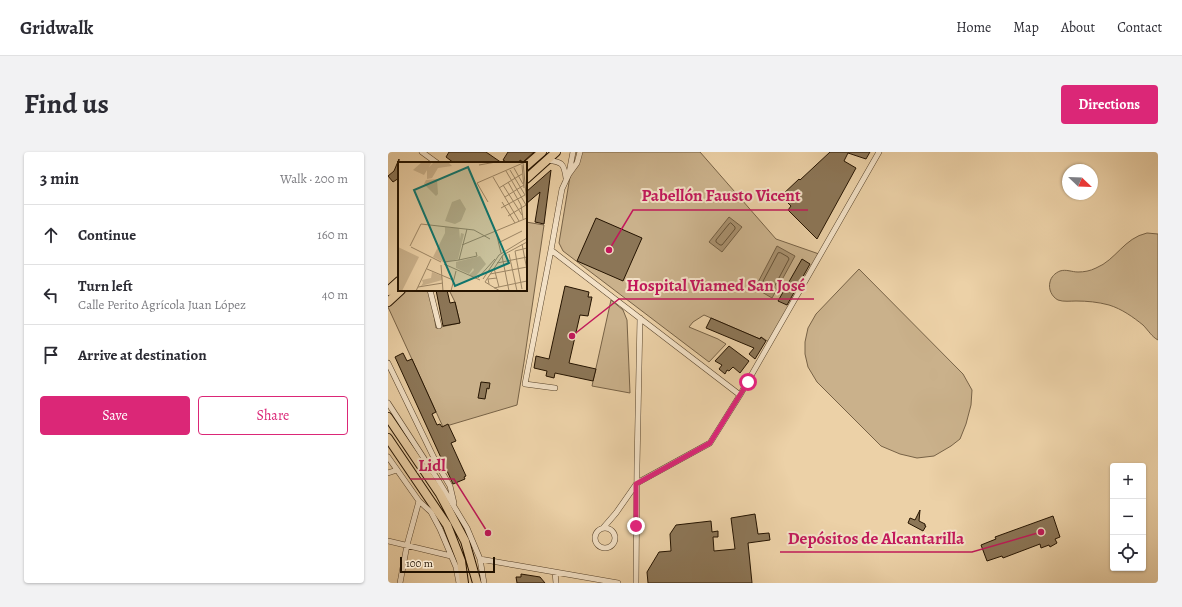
<!DOCTYPE html>
<html lang="en">
<head>
<meta charset="utf-8">
<style>
  :root { --surface:#fff; --page:#f2f2f3; --text:#2b2b33; --muted:#7c7c81; --line:#e1e1e2; --accent:#db2777 }
  body { margin:0; font-family:Alegreya,serif; background:var(--page); color:var(--text) }
  .controls { position:absolute; right:12px; bottom:12px; display:grid; overflow:hidden; border-radius:4px; box-shadow:0 1px 3px #0004 }
  .controls button { width:36px; height:36px; display:grid; place-items:center; padding:0; border:0; border-bottom:1px solid var(--line); background:var(--surface); color:var(--text); font:20px sans-serif }
  .compass { position:absolute; left:674px; top:12px; width:36px; height:36px; border-radius:50%; background:var(--surface); box-shadow:0 1px 3px #0004; rotate:113deg }
  .scale { position:absolute; left:12px; bottom:10px; width:95px; box-sizing:border-box; padding-left:4px; border:2px solid #241300; border-top:0; font-size:11px; line-height:14px; white-space:nowrap; color:#241300; -webkit-text-stroke:3px #f3e1c6; paint-order:stroke }
  .stop { position:absolute; width:12px; height:12px; margin:-9px; border:3px solid #db2777; border-radius:50%; background:#fff }
  .stop.end { background:#db2777; border-color:#fff; box-shadow:0 1px 4px #0008 }
  .list { margin:0; padding:0; list-style:none }
  h2 { display:flex; justify-content:space-between; align-items:center; height:52px; margin:0; padding:0 16px; font-size:17px }
  h2 small { font-size:13px; font-weight:400; color:var(--muted) }
  .list li { display:grid; grid-template-columns:26px 1fr auto; gap:12px; align-items:center; box-sizing:border-box; height:60px; padding:0 16px; border-top:1px solid var(--line) }
  .list b { display:block; font-size:15px; white-space:nowrap }
  .list p { margin:0; font-size:13px; white-space:nowrap; color:var(--muted) }
  .list em { font-size:13px; font-style:normal; color:var(--muted) }
  .actions { display:flex; gap:8px; padding:12px 16px }
  .actions a { flex:1; padding:9px 0; border:1px solid var(--accent); border-radius:4px; text-align:center; font-size:14px; color:var(--accent) }
  .actions .main { background:var(--accent); color:#fff }
  .icon { flex:none; width:22px; height:22px; fill:none; stroke:currentColor; stroke-width:2; stroke-linecap:round; stroke-linejoin:round }
  .map { position:relative; flex:none; width:770px; height:431px; overflow:hidden; border-radius:4px }
  header { display:flex; align-items:center; gap:24px; box-sizing:border-box; height:56px; padding:0 20px; background:var(--surface); border-bottom:1px solid var(--line) }
  header strong { font-size:19px }
  nav { display:flex; gap:22px; margin-inline-start:auto; font-size:14px }
  .intro { display:flex; align-items:center; justify-content:space-between; box-sizing:border-box; height:96px; padding:0 24px }
  h1 { margin:0; font-size:28px }
  .button { padding:10px 18px; border-radius:4px; background:var(--accent); color:#fff; font-size:14px; font-weight:700 }
  main { display:flex; gap:24px; padding:0 24px }
  aside { flex:1; background:var(--surface); border-radius:4px; box-shadow:0 1px 3px #0004 }
  .map>svg:first-child { display:block }
  .green { fill:#cab18b; stroke:#776246 }
  .water { fill:#a8906e; stroke:#735e42 }
  .lines { fill:none; stroke-linecap:round; stroke-linejoin:round }
  .shore { stroke:#665237; stroke-width:1 }
  .building { fill:#8c7657; stroke:#241300 }
  .minor-casing { stroke:#56422a; stroke-width:6 }
  .primary-casing { stroke:#241300; stroke-width:10 }
  .minor { stroke:#f3e1c6; stroke-width:5 }
  .primary { stroke:#ecd1a7; stroke-width:8 }
  .route { stroke:#db2777; stroke-width:5 }
  .inset-road { fill:none; stroke:#9c8564; stroke-width:1 }
  .view { fill:#0f766e; fill-opacity:0.15; stroke:#0f766e; stroke-width:2 }
  .inset-edge { fill:none; stroke:#241300; stroke-width:2 }
  .leader { fill:none; stroke:#c2185b; stroke-width:1.5 }
  .callout-dot { fill:#c2185b; stroke:#f3e1c6; stroke-width:1.5 }
  .callout-label { font-size:17px; text-anchor:middle; font-weight:bold; fill:#c2185b; stroke:#f3e1c6; stroke-width:4; stroke-linejoin:round; paint-order:stroke }
</style>
</head>
<body>
<header>
<strong>Gridwalk</strong>
<nav><a>Home</a><a>Map</a><a>About</a><a>Contact</a></nav>
</header>
<div class="intro"><h1>Find us</h1><a class="button">Directions</a></div>
<main>
<aside>
<h2>3 min<small>Walk · 200 m</small></h2>
<ul class="list">
<li><svg class="icon" aria-label="ahead" viewBox="0 0 24 24"><path d="M12 20V5M6 11l6-6 6 6"/></svg><div><b>Continue</b></div><em>160 m</em></li>
<li><svg class="icon" aria-label="left" viewBox="0 0 24 24"><path d="M17 20v-9H6M10 6l-5 5 5 5"/></svg><div><b>Turn left</b><p>Calle Perito Agrícola Juan López</p></div><em>40 m</em></li>
<li><svg class="icon" aria-label="arrive" viewBox="0 0 24 24"><path d="M6 21V4h12l-3 4 3 4H6"/></svg><div><b>Arrive at destination</b></div></li>
</ul>
<div class="actions"><a class="main">Save</a><a>Share</a></div>
</aside>
<div class="map">
<svg width="770" height="431" viewBox="0 0 770 431">
  <rect width="100%" height="100%" fill="#ecd1a7"/>
  <filter id="stains"><feTurbulence type="fractalNoise" baseFrequency=".005" numOctaves="4"/><feColorMatrix values="0 0 0 0 .2 0 0 0 0 .09 0 0 0 0 .02 0 0 0 .5 -.17"/></filter>
  <radialGradient id="worn" r=".72"><stop offset=".6" stop-color="#630" stop-opacity="0"/><stop offset="1" stop-color="#630" stop-opacity=".3"/></radialGradient>
  <!-- green -->
  <path class="green" d="M186 0H312L388 87 431 102 381 190 373 185 372 187 316 163 305 170 301 175 330 187 338 192 321 210 175 99 171 91Z
    M138 70 156 73 136 210 129 253 55 275 0 155V153L16 138H39L43 145 48 176 72 171 67 150 61 138H138Z
    M759 81 770 82V188C764 185 760 178 755 173 745 165 734 157 721 153 710 150 699 149 688 149 683 149 675 150 670 148 664 145 660 137 662 130 663 125 667 121 672 119 678 117 684 120 690 120 696 120 702 119 708 116 728 108 736 86 759 81Z
    M471 117 575 222 584 238 583 253 578 272 572 287 563 294 546 304 529 306 512 302 493 294 429 230 420 215 417 202V190L420 176 428 162Z
    M223 148 235 158 239 168 242 241 204 234Z"/>
  <!-- water -->
  <path class="water" d="M341 65 354 75 334 100 321 90Z
    M389 94 407 104 384 146 367 136Z"/>
  <g class="lines">
    <!-- shore -->
    <path class="shore" d="M343 71 347 75V77L334 93H332L328 90V88L341 72Z
      M393 101 400 105 401 107 384 139H381L374 135 373 133 390 101Z"/>
  </g>
  <!-- building -->
  <path class="building" d="M61 0H98L114 11H66L58 5Z
    M120 0H146L135 10 132 8 131 11H120L115 8Z
    M442 0H482L478 7 460 1 456 9 468 16 429 87 400 58 403 54 393 44 411 27 412 28Z
    M11 7V26L5 30 0 24 6 19Z
    M163 18 156 72 147 70 152 40 138 52V40Z
    M208 66 254 86 235 129 189 109Z
    M414 107 422 112 399 153 390 149Z
    M177 134 201 140 200 145H204L200 164 192 163 181 211 208 217 205 229 167 221 166 226 158 224 159 219 146 216 148 204 161 207Z
    M48 138H59L62 151 67 150 72 171 55 174Z
    M323 166 372 187 373 185 378 189 367 207 361 202 366 196 318 176Z
    M341 194 361 209 352 221 345 215 341 219 339 218 337 222 331 217 334 213 327 209Z
    M15 201 19 209 24 207 48 260 44 262 49 273 52 272 54 275 60 272 68 289 63 291 78 324 76 325 77 327 65 332 7 205Z
    M93 230 102 231 101 237 99 236 97 247 90 246Z
    M532 358 531 369 537 372V374H538L535 379 520 371 522 366 527 368Z
    M367 362 370 382 381 381 382 388 360 391 364 431H260L259 420 271 400 283 399 282 382 288 373 323 369 324 380 330 379V385H325L326 399 347 397 343 366Z
    M665 364 672 385 667 387 669 391 662 395 661 393 653 396 652 392 615 406 614 404 599 409 593 393 608 387 607 385Z
    M133 422 152 425 157 431H129L128 425H133Z"/>
  <g class="lines">
    <!-- minor casing -->
    <g class="minor-casing">
      <path id="minor" d="M34 0 49 11
        M192 0 189 11 181 22 174 37 163 98 352 243
        M159 8C174 10 176 11 178 26
        M181 21 185 0
        M163 98 137 232 167 236
        M42 138 51 174
        M0 211 48 310 62 334 66 351
        M0 251 50 328 79 376 92 407 96 431
        M0 305 31 349 43 360 52 377 68 415 71 431
        M0 321 9 318
        M215 376 228 361 249 331 322 291 352 243 491 0
        M207 386a10 10 0 1 1 20 0a10 10 0 1 1-20 0Z
        M0 389 63 404
        M92 407 230 431
        M167 420 168 431
        M12 431 19 393 31 349
        M248 431 249 313 252 166"/>
    </g>
    <!-- primary casing -->
    <g class="primary-casing">
      <path id="primary" d="M138 14 154 0
        M138 27 168 0
        M0 139 11 129
        M0 150 13 138
        M0 265 52 342 77 389 89 431
        M0 286 59 373 73 409 76 431"/>
    </g>
    <!-- minor -->
    <use href="#minor" class="minor"/>
    <!-- primary -->
    <use href="#primary" class="primary"/>
  </g>
  <g class="lines">
    <!-- route -->
    <path class="route" d="M248 374V332L322 291 360 230"/>
  </g>
  <!-- overview -->
  <g transform="translate(10 10)">
    <rect width="129" height="129" fill="#ecd1a7"/>
    <path d="M24 0H34L26 13 15 8ZM36 0H50L54 4 40 6 34 16 29 17V7ZM39 17 40 32 38 34 26 22 28 18ZM62 37 68 47 63 59 57 62 47 59 54 40ZM47 65 61 66 62 77 63 71 66 72 60 97 47 101 35 95 47 71ZM0 85 21 95 4 129 0 127ZM82 94 88 102 76 116 71 113 76 108 75 106 71 112 58 106V100ZM34 110 44 114V118L23 124 25 121 24 118 33 116Z" fill="#cab18b"/>
    <path class="inset-road" d="M125 0 129 43M81 3 98 0M124 3 126 26M116 6 125 22M108 9 128 43 110 54M95 15 121 59M110 20 123 43 125 57M105 23 124 53M101 26 124 12M107 35 126 23M90 40 79 21 125 1M104 40 117 61M103 46 127 33 112 8M98 70 103 91M100 81 124 69M124 82 129 108M64 83 129 56M12 84 23 62 76 68 92 77M13 85 43 100M111 92 119 129M104 94 111 129M61 98 79 94 78 90M46 100 61 98 69 67M99 101 129 95M46 102 82 118M43 103 45 129M96 106 101 125M29 107 55 118M92 112 129 105M80 116 97 97M85 117 101 93 129 76M87 120 105 93 129 80M87 120 102 129M91 122 90 117 99 116M20 125 45 121M96 126 129 119M124 127 117 89 129 86M18 129 33 97M53 129 58 109"/>
    <path class="view" d="M70 5 111 101 57 124 16 28Z"/>
    <rect width="129" height="129" class="inset-edge"/>
  </g>
  <!-- callouts -->
  <path class="leader" d="M221 98L245 58H420M184 184L231 147H426M100 381L66 327H22M653 380L584 400H392"/>
  <g class="callout-dot">
    <circle cx="221" cy="98" r="4"/>
    <circle cx="184" cy="184" r="4"/>
    <circle cx="100" cy="381" r="4"/>
    <circle cx="653" cy="380" r="4"/>
  </g>
  <g class="callout-label">
    <text x="333" y="49">Pabellón Fausto Vicent</text>
    <text x="328" y="139">Hospital Viamed San José</text>
    <text x="44" y="319">Lidl</text>
    <text x="488" y="392">Depósitos de Alcantarilla</text>
  </g>
  <rect width="100%" height="100%" filter="url(#stains)"/>
  <rect width="100%" height="100%" fill="url(#worn)"/>
</svg>
<div class="controls">
<button>+</button>
<button>−</button>
<button><svg class="icon" aria-label="locate" viewBox="0 0 24 24"><circle cx="12" cy="12" r="6"/><path d="M12 2v4M12 18v4M2 12h4M18 12h4"/></svg></button>
</div>
<svg class="compass" viewBox="-18 -18 36 36"><path d="M0-13l5 13h-10z" fill="#e53935"/><path d="M0 13l5-13h-10z" fill="#7c7c81"/></svg>
<div class="scale">100 m</div>
<div class="stop" style="left:360px;top:230px"></div>
<div class="stop end" style="left:248px;top:374px"></div>
</div>
</main>
</body>
</html>
